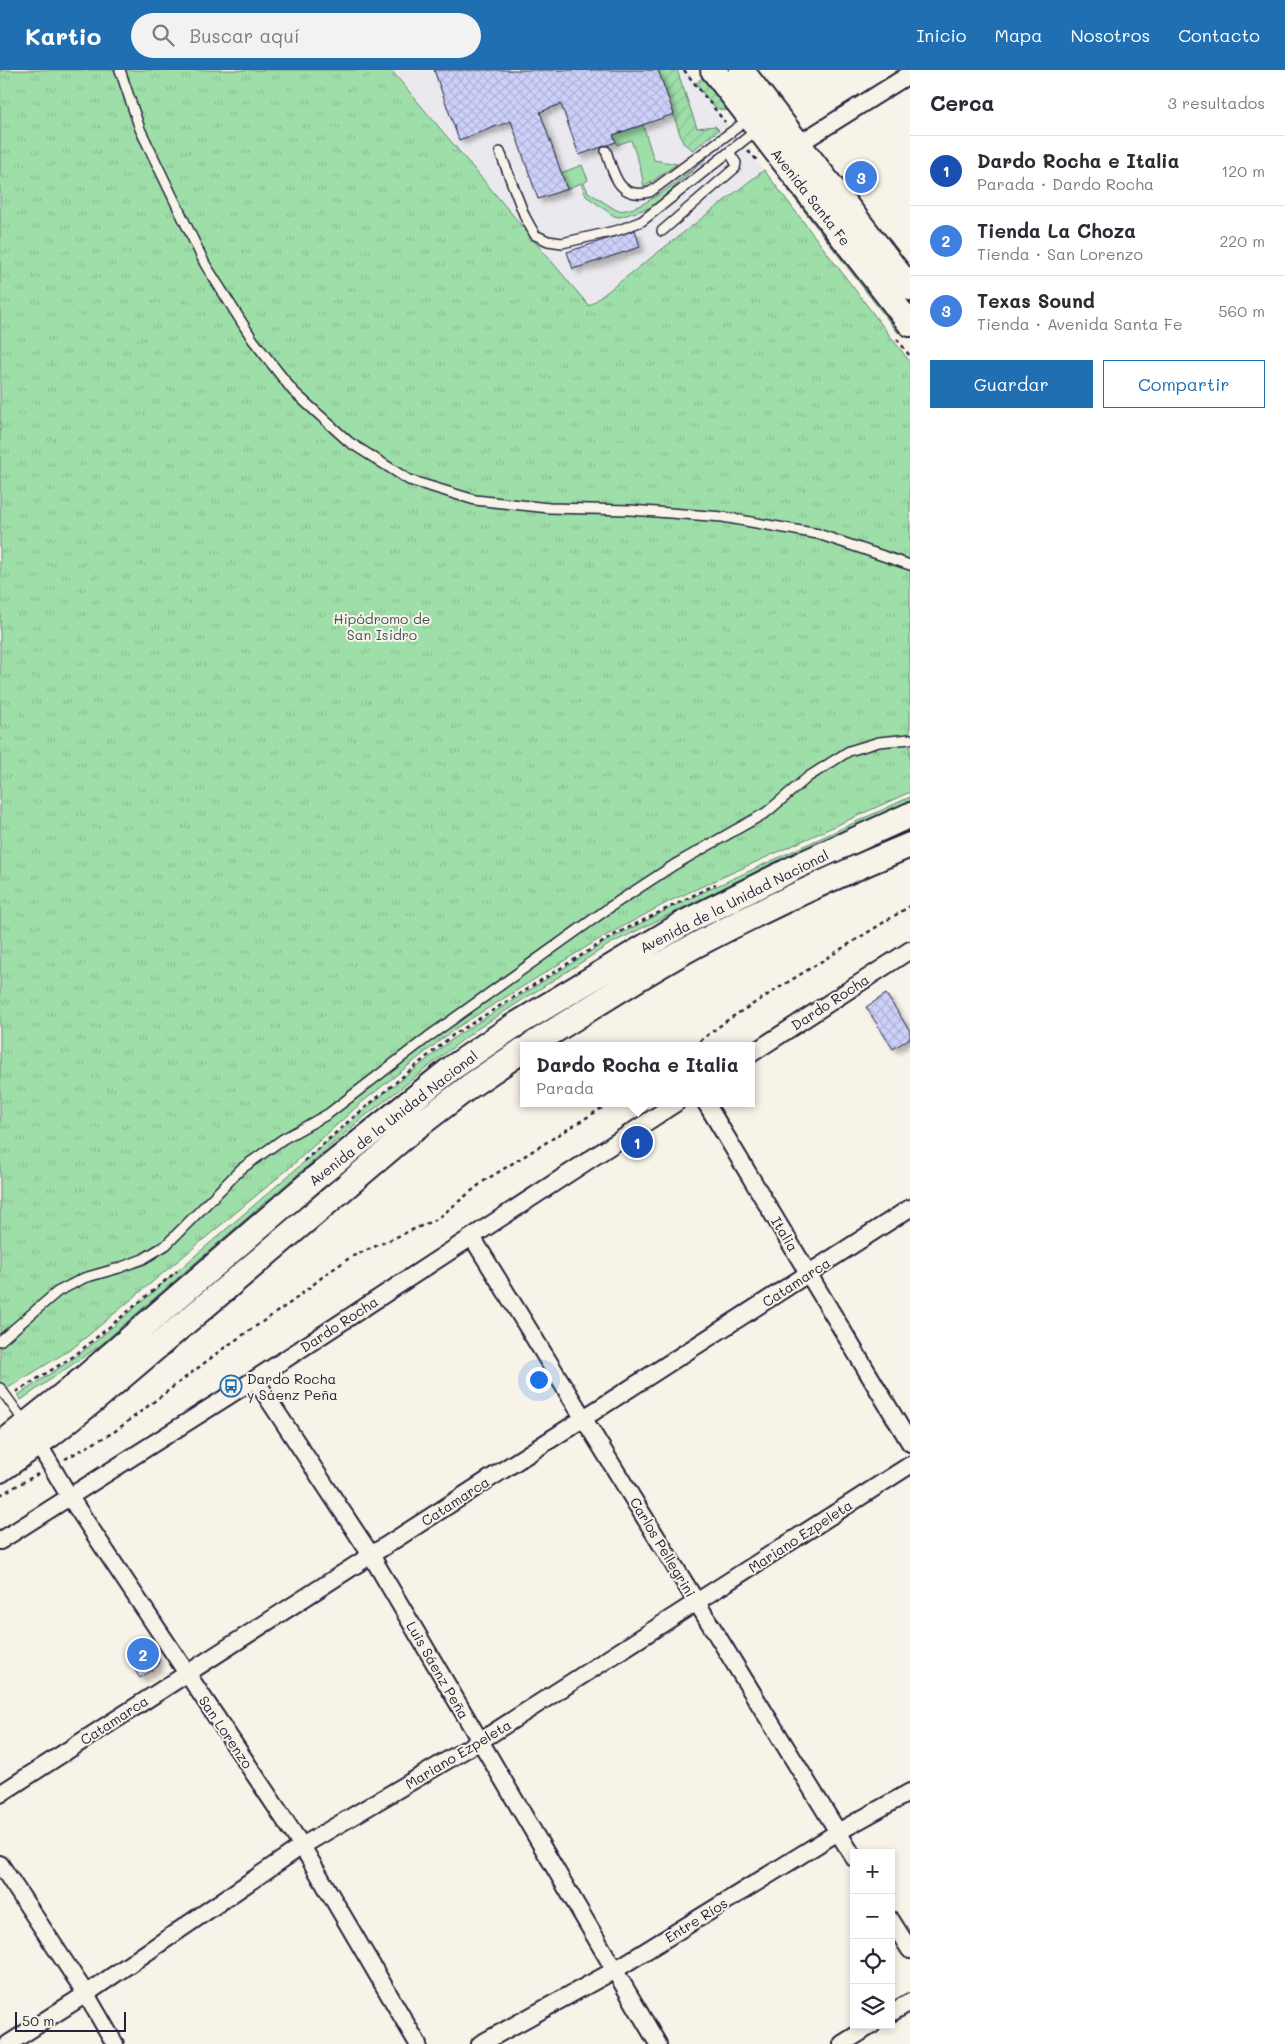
<!DOCTYPE html>
<html lang="es">
<head>
<meta charset="utf-8">
<style>
  :root { --surface:#fff; --page:#f2f2f3; --text:#2b2b33; --muted:#7c7c81; --line:#e1e1e2; --accent:#1f6fb2 }
  body { margin:0; font-family:Mali,sans-serif; background:var(--page); color:var(--text) }
  .controls { position:absolute; right:15px; bottom:15px; display:grid; overflow:hidden; border-radius:0px; box-shadow:0 2px 8px #0003 }
  .controls button { width:45px; height:45px; display:grid; place-items:center; padding:0; border:0; border-bottom:1px solid var(--line); background:var(--surface); color:var(--text); font:25px sans-serif }
  .scale { position:absolute; left:15px; bottom:12px; width:111px; box-sizing:border-box; padding-left:5px; border:2px solid #22223b; border-top:0; font-size:14px; line-height:18px; white-space:nowrap; color:#22223b; -webkit-text-stroke:4px #f7f3e8; paint-order:stroke }
  .you { position:absolute; left:538px; top:1309px; width:18px; height:18px; margin:-12px; border:4px solid #fff; border-radius:50%; background:#1a73e8; box-shadow:0 0 0 8px #1a73e833 }
  .badge { display:grid; place-items:center; width:32px; height:32px; border-radius:50%; background:var(--accent); color:#fff; font-size:16px; font-weight:700 }
  .pin { position:absolute; translate:-50% -50%; border:2px solid #fff; box-shadow:0 1px 5px #0006 }
  .popup { position:absolute; left:520px; top:972px; width:235px; height:65px; box-sizing:border-box; display:grid; place-content:center; border-radius:0px; background:var(--surface); filter:drop-shadow(0 1px 4px #0005); font-size:16px; white-space:nowrap; color:var(--muted) }
  .popup b { font-size:19px; color:var(--text) }
  .popup::after { content:''; position:absolute; left:50%; top:100%; margin-left:-10px; border:10px solid transparent; border-top-color:var(--surface) }
  .list { margin:0; padding:0; list-style:none }
  h2 { display:flex; justify-content:space-between; align-items:center; height:65px; margin:0; padding:0 20px; font-size:21px }
  h2 small { font-size:16px; font-weight:400; color:var(--muted) }
  .list li { display:grid; grid-template-columns:32px 1fr auto; gap:15px; align-items:center; box-sizing:border-box; height:70px; padding:0 20px; border-top:1px solid var(--line) }
  .list b { display:block; font-size:19px; white-space:nowrap }
  .list p { margin:0; font-size:16px; white-space:nowrap; color:var(--muted) }
  .list em { font-size:16px; font-style:normal; color:var(--muted) }
  .actions { display:flex; gap:10px; padding:15px 20px }
  .actions a { flex:1; padding:11px 0; border:1px solid var(--accent); border-radius:0px; text-align:center; font-size:18px; color:var(--accent) }
  .actions .main { background:var(--accent); color:#fff }
  .icon { flex:none; width:28px; height:28px; fill:none; stroke:currentColor; stroke-width:2; stroke-linecap:round; stroke-linejoin:round }
  .map { position:relative; flex:none; width:910px; height:1974px; overflow:hidden }
  header { display:flex; align-items:center; gap:30px; box-sizing:border-box; height:70px; padding:0 25px; background:var(--accent); color:#fff }
  header strong { font-size:24px }
  nav { display:flex; gap:28px; margin-inline-start:auto; font-size:18px }
  .search { width:350px; height:45px; background:var(--page); display:flex; align-items:center; gap:12px; box-sizing:border-box; padding:0 18px; border-radius:28px; color:var(--muted); font-size:19px }
  main { display:flex }
  aside { flex:1; background:var(--surface) }
  .map>svg:first-child { display:block }
  .built { fill:#eae9ed }
  .grass { fill:#9edfa9; stroke:#608072 }
  .park { fill:url(#park-tufts); stroke:#608072 }
  .garden { fill:url(#garden-furrows); stroke:#608072 }
  .building { fill:url(#building-cross-hatch); stroke:#22223b; filter:url(#shadow) }
  .lines { fill:none; stroke-linecap:round; stroke-linejoin:round }
  .service-casing { stroke:#22223b; stroke-width:12 }
  .minor-casing { stroke:#22223b; stroke-width:20 }
  .secondary-casing { stroke:#22223b; stroke-width:28 }
  .path { stroke:#22223b; stroke-width:2.5; stroke-dasharray:4 4; stroke-linecap:butt }
  .service { stroke:#f7f3e8; stroke-width:9 }
  .minor { stroke:#f7f3e8; stroke-width:16 }
  .secondary { stroke:#f7f3e8; stroke-width:24 }
  .labels { text-anchor:middle; dominant-baseline:central; stroke-width:4; stroke-linejoin:round; paint-order:stroke }
  .street-label { font-size:14px; fill:#22223b; stroke:#f7f3e8 }
  .park-label { font-size:14px; fill:#415156; stroke:#f7f3e8 }
  .poi-label { font-size:14px; fill:#22223b; stroke:#f7f3e8; text-anchor:start }
</style>
</head>
<body>
<header>
<strong>Kartio</strong>
<div class="search"><svg class="icon" aria-label="search" viewBox="0 0 24 24"><circle cx="10" cy="10" r="6"/><path d="M15 15l6 6"/></svg>Buscar aquí</div>
<nav><a>Inicio</a><a>Mapa</a><a>Nosotros</a><a>Contacto</a></nav>
</header>
<main>
<div class="map">
<svg width="910" height="1974" viewBox="0 0 910 1974">
  <defs>
    <pattern id="park-tufts" width="24" height="20" patternUnits="userSpaceOnUse" patternTransform="scale(1.25)"><rect width="24" height="20" fill="#9edfa9"/><path d="M3 7l-1-3M5 7V3M7 7l1-3M15 17l-1-3M17 17v-4M19 17l1-3" fill="none" stroke="#88bf92"/></pattern>
    <pattern id="garden-furrows" width="10" height="10" patternUnits="userSpaceOnUse" patternTransform="scale(1.25)"><rect width="10" height="10" fill="#9edfa9"/><path d="M-1 1l2-2M0 10L10 0M9 11l2-2" fill="none" stroke="#88bf92"/></pattern>
    <pattern id="building-cross-hatch" width="8" height="8" patternUnits="userSpaceOnUse" patternTransform="scale(1.25)"><rect width="8" height="8" fill="#cdd1fa"/><path d="M0 0l8 8M0 8l8-8" fill="none" stroke="#b0b3d7"/></pattern>
    <filter id="shadow"><feDropShadow dx="4.5" dy="4.5" stdDeviation="2.5" flood-color="#0004"/></filter>
  </defs>
  <rect width="100%" height="100%" fill="#f7f3e8"/>
  <filter id="ink" filterUnits="userSpaceOnUse"><feTurbulence type="fractalNoise" baseFrequency=".02" numOctaves="2"/><feDisplacementMap in="SourceGraphic" scale="10" xChannelSelector="R" yChannelSelector="G"/><feConvolveMatrix kernelMatrix="1 2 1 2 8 2 1 2 1" color-interpolation-filters="sRGB"/></filter>
  <g filter="url(#ink)">
    <!-- built -->
    <path class="built" d="M391 0H686L764 100 589 236Z"/>
    <!-- grass -->
    <path class="grass" d="M643 55 654 90 677 94 644 117 640 96 631 70 617 75 613 65Z
      M710 85 652 137 620 147 614 146 586 126 581 113 567 119 561 103 582 95 588 110 584 113 588 122 616 140C640 146 691 100 710 85Z
      M791 117 902 260 898 263 788 120Z
      M910 727V732L771 794 610 874 474 961 364 1047 99 1276 21 1330 18 1325 74 1288 96 1271 381 1026 455 967 607 871 680 833Z"/>
    <!-- park -->
    <path class="park" d="M0 0H391L589 236 764 100 910 292V722L670 831 596 871 456 958 361 1033 287 1100 73 1278 0 1323Z"/>
    <!-- garden -->
    <path class="garden" d="M658 0H677L697 58 715 56 719 60 693 80 683 73Z
      M704 6 729 40C714 44 704 23 696 13Z"/>
    <!-- building -->
    <path class="building" d="M434 0H658L674 44 613 65 616 72 579 85 561 34 540 42 567 119 538 129 511 51 459 70Z
      M862 94 874 109 860 120 848 104Z
      M635 160 640 177 573 199 567 182Z
      M886 924 910 961V968L893 979 866 937Z
      M144 1568 159 1588 158 1596 140 1608 130 1593 135 1589 128 1579Z"/>
    <g class="lines">
      <!-- service casing -->
      <g class="service-casing">
        <path id="service" d="M120 0 140 59 205 194 253 270 293 321 349 372 409 410 475 430 549 438 630 440 723 447 818 464 910 495
          M606 81C614 104 618 130 650 122L750 48
          M500 82 525 147 535 165 548 171 562 173 619 160 642 151 758 59
          M662 161 735 98 736 93 729 82
          M0 1271 57 1222 84 1208 119 1198 143 1189 166 1175 241 1099 283 1069 328 1044 428 967 613 835 674 795 767 742 808 707 849 681 879 672 910 669
          M0 1318 26 1354"/>
      </g>
      <!-- minor casing -->
      <g class="minor-casing">
        <path id="minor" d="M789 80 910 4
          M751 984 910 880
          M706 1033 910 1373
          M472 1167 854 1788
          M255 1309 371 1485 658 1974
          M33 1365 69 1426 302 1776 418 1974
          M0 1471 255 1309 676 1033
          M0 1724 910 1138
          M0 1794 86 1924 115 1974
          M891 1850 910 1880
          M891 1943 910 1932
          M8 1974 86 1924 302 1776 480 1671 910 1395
          M480 1974 615 1900 838 1762 910 1722
          M842 1974 872 1955"/>
      </g>
      <!-- secondary casing -->
      <g class="secondary-casing">
        <path id="secondary" d="M713 0 910 254
          M741 0 910 218
          M530 976C585 942 639 906 696 875 766 838 837 805 910 775
          M0 1375 83 1309 313 1110 452 998 512 957 684 853 802 794 910 745
          M0 1400 50 1365 99 1326 410 1062 470 1016 523 980"/>
      </g>
      <!-- path -->
      <path class="path" d="M684 0 725 52
        M748 81 757 90
        M897 269 910 286
        M693 976 729 949 910 836
        M304 1091 349 1051 453 965 614 865 716 814
        M16 1322 74 1286 177 1201
        M65 1389 114 1362 224 1278 293 1231 326 1204 351 1187 437 1149 484 1111 610 1033
        M0 1425 38 1404"/>
      <!-- service -->
      <use href="#service" class="service"/>
      <!-- minor -->
      <use href="#minor" class="minor"/>
      <!-- secondary -->
      <use href="#secondary" class="secondary"/>
    </g>
  </g>
  <!-- icons -->
  <defs>
    <g id="bus-ring" transform="scale(1.125)"><circle r="9.5" fill="#f7f3e8" stroke="#1f6fb2" stroke-width="1.5"/><path d="M-5-6H5V4H4V6H2V4H-2V6H-4V4H-5ZM-3.5-4V0h7V-4ZM-3.5 1.2v1.5H-2V1.2ZM2 1.2v1.5H3.5V1.2Z" fill="#1f6fb2"/></g>
  </defs>
  <g fill-rule="evenodd">
    <use href="#bus-ring" x="231" y="1316"/>
  </g>
  <g class="labels">
    <!-- street labels -->
    <g class="street-label">
      <text transform="translate(811 127) rotate(52)">Avenida Santa Fe</text>
      <text transform="translate(734 831) rotate(-27)">Avenida de la Unidad Nacional</text>
      <text transform="translate(830 932) rotate(-33)">Dardo Rocha</text>
      <text transform="translate(393 1048) rotate(-38)">Avenida de la Unidad Nacional</text>
      <text transform="translate(785 1164) rotate(59)">Italia</text>
      <text transform="translate(796 1212) rotate(-33)">Catamarca</text>
      <text transform="translate(339 1254) rotate(-33)">Dardo Rocha</text>
      <text transform="translate(455 1431) rotate(-33)">Catamarca</text>
      <text transform="translate(800 1466) rotate(-33)">Mariano Ezpeleta</text>
      <text transform="translate(663 1477) rotate(59)">Carlos Pellegrini</text>
      <text transform="translate(438 1600) rotate(60)">Luis Sáenz Peña</text>
      <text transform="translate(114 1650) rotate(-33)">Catamarca</text>
      <text transform="translate(226 1662) rotate(56)">San Lorenzo</text>
      <text transform="translate(458 1684) rotate(-31)">Mariano Ezpeleta</text>
      <text transform="translate(696 1850) rotate(-32)">Entre Ríos</text>
    </g>
    <!-- park labels -->
    <g class="park-label">
      <text x="382" y="548">Hipódromo de<tspan x="382" dy="16">San Isidro</tspan></text>
    </g>
    <!-- poi labels -->
    <g class="poi-label">
      <text x="247" y="1308">Dardo Rocha<tspan x="247" dy="16">y Sáenz Peña</tspan></text>
    </g>
  </g>
</svg>
<div class="controls">
<button>+</button>
<button>−</button>
<button><svg class="icon" aria-label="locate" viewBox="0 0 24 24"><circle cx="12" cy="12" r="6"/><path d="M12 2v4M12 18v4M2 12h4M18 12h4"/></svg></button>
<button><svg class="icon" aria-label="layers" viewBox="0 0 24 24"><path d="M12 4l9 5-9 5-9-5zM3 14l9 5 9-5"/></svg></button>
</div>
<div class="scale">50 m</div>
<div class="you"></div>
<div class="pin badge" style="left:637px;top:1072px;background:#1a4fb4">1</div>
<div class="popup"><b>Dardo Rocha e Italia</b>Parada</div>
<div class="pin badge" style="left:143px;top:1584px;background:#3f7fe0">2</div>
<div class="pin badge" style="left:861px;top:107px;background:#3f7fe0">3</div>
</div>
<aside>
<h2>Cerca<small>3 resultados</small></h2>
<ul class="list">
<li><span class="badge" style="background:#1a4fb4">1</span><div><b>Dardo Rocha e Italia</b><p>Parada · Dardo Rocha</p></div><em>120 m</em></li>
<li><span class="badge" style="background:#3f7fe0">2</span><div><b>Tienda La Choza</b><p>Tienda · San Lorenzo</p></div><em>220 m</em></li>
<li><span class="badge" style="background:#3f7fe0">3</span><div><b>Texas Sound</b><p>Tienda · Avenida Santa Fe</p></div><em>560 m</em></li>
</ul>
<div class="actions"><a class="main">Guardar</a><a>Compartir</a></div>
</aside>
</main>
</body>
</html>
